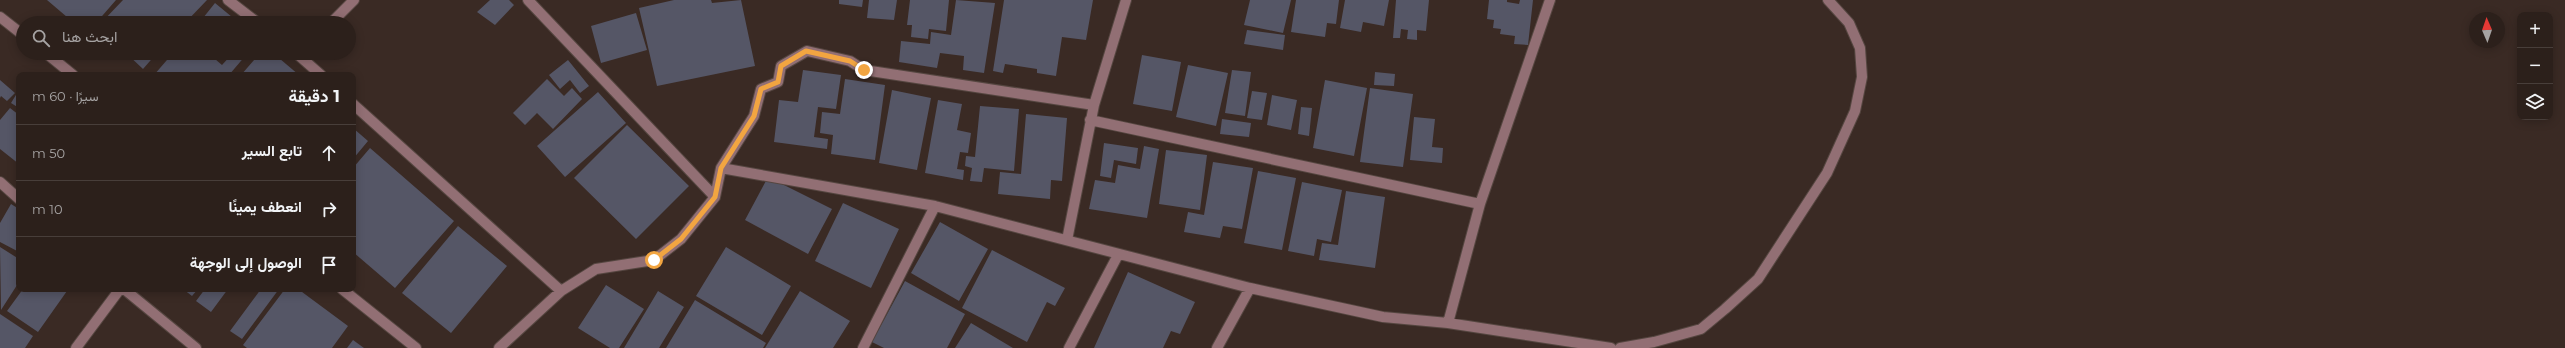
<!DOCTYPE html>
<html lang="ar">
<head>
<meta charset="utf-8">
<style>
  :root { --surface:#2c201b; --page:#342824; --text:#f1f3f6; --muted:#a6a3a3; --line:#483e3a }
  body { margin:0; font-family:Montserrat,Vazirmatn,sans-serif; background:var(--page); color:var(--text); direction:rtl }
  .controls { position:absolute; right:12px; top:12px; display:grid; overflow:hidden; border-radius:8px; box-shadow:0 2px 10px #0003 }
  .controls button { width:36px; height:36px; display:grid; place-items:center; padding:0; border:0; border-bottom:1px solid var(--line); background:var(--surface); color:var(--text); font:20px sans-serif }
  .compass { position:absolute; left:2469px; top:12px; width:36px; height:36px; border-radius:50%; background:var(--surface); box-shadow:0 2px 10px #0003; rotate:358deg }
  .stop { position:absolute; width:12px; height:12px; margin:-9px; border:3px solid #f2a541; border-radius:50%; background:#fff }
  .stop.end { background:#f2a541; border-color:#fff; box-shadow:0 1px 4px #0008 }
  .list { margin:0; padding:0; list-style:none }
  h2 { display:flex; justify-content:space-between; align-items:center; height:52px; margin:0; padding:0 16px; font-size:17px }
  h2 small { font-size:13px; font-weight:400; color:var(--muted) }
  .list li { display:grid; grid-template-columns:26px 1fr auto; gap:12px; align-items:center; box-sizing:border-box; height:56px; padding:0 16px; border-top:1px solid var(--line) }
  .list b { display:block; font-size:15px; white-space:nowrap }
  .list em { font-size:13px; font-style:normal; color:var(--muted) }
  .icon { flex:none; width:22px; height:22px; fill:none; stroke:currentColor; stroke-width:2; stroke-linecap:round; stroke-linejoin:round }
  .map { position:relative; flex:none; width:2565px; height:348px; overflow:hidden; direction:ltr }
  .search { position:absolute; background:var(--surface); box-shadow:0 2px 10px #0003; left:16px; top:16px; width:340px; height:44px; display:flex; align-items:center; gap:10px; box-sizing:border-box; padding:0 14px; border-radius:22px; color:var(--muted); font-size:15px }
  .panel { position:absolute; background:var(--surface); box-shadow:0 2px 10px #0003; left:16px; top:72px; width:340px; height:220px; border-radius:8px; direction:rtl }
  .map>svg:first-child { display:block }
  .building { fill:#555666 }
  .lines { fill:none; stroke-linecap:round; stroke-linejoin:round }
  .minor-casing { stroke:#554640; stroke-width:12 }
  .minor { stroke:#926f74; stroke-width:10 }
  .route { stroke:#f2a541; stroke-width:5 }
</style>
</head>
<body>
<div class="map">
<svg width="2565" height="348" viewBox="0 0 2565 348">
  <rect width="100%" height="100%" fill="#3a2a24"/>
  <!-- building -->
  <path class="building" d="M47 0H116L96 23H74Z
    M123 0H207L185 23H101Z
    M490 0H509L514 5 495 25 477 12Z
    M674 0H711L712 3 741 0 755 66 657 86 639 8Z
    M839 0H863L862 7 839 4Z
    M869 0H897L894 20 867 18Z
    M910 0H949L946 31 929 29 928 39 911 37 912 25H907Z
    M956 0 995 3 984 73 963 70 964 56 940 53 937 68 899 62 901 41 930 44 931 32 951 35Z
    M1004 0H1093L1086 40 1062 37 1056 76 1037 73V69L1005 64 1003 73 993 71Z
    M1250 0H1291L1283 33 1244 25Z
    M1296 0H1339L1336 24 1327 23 1325 37 1291 32Z
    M1345 0H1389L1384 26 1363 22 1361 32 1340 28Z
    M1396 0H1429L1426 31 1417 30V40L1407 39 1408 30 1401 29 1400 38H1393Z
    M1489 0H1507V2L1519 4 1520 0H1533L1528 45 1514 44 1515 36 1500 34 1501 29 1493 28 1494 20 1487 19Z
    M215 3 232 17 227 23H199Z
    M636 13 647 50 601 63 591 26Z
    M1247 30 1285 35 1283 50 1244 44Z
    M126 53H157L143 69Z
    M173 53H208L222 65 233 53H243L246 55 229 75H154Z
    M260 53H273L299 75H241Z
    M1142 55 1181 62 1172 111 1133 104Z
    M568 60 589 86 580 93 570 80 560 89 549 75Z
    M1188 65 1228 73 1216 126 1176 117Z
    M803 70 841 75 836 109 818 107 814 137 828 139 827 149 774 142 779 100 798 102Z
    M1232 70 1251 72 1245 116 1225 113Z
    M1375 72 1395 74 1394 86 1374 85Z
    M547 79 564 96 572 88 582 99 553 129 537 113 525 125 513 113Z
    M845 79 885 85 875 160 831 154 833 135 820 133 822 112 840 114Z
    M0 80 15 93 7 101 1 96 0 98Z
    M1325 80 1367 88 1354 156 1313 148Z
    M1370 88 1413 94 1403 167 1360 162Z
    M19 90V108L11 103Z
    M892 90 931 98 917 170 879 163Z
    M1252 91 1267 93 1262 120 1247 118Z
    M598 92 626 123 565 177 537 146Z
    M1272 95 1297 100 1291 130 1267 125Z
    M938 100 962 104 957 130 971 133 968 153 960 152 957 169 964 170 963 180 925 173Z
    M980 106 1019 109 1014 171 984 168 982 182 970 181 972 168 965 166 966 156 975 157Z
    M1301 107 1312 108 1309 136 1298 134Z
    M10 108 19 115V164L0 149V120Z
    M1026 114 1067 118 1062 181 1051 180 1050 199 998 194 1000 172 1021 174Z
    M1414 117 1435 119 1432 147 1443 148 1442 163 1410 160Z
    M1222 119 1251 123 1249 137 1220 134Z
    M627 125 689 186 636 239 574 178Z
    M353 128 368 141 353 159Z
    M1104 143 1138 148 1136 164 1114 160 1111 178 1100 176Z
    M1144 146 1159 149 1147 218 1089 209 1095 180 1115 183 1118 165 1140 169Z
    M370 148 454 221 395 288 353 252V168Z
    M1166 150 1207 155 1200 210 1159 204Z
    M1213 162 1253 168 1242 229 1223 226 1220 238 1184 232 1188 212 1204 215Z
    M1258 171 1296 178 1282 250 1244 243Z
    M768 177 832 209 808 254 745 220Z
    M1302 182 1342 190 1331 242 1317 239 1314 256 1288 251Z
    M1346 191 1385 197 1375 268 1319 260 1322 243 1338 245Z
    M843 203 899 229 871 288 815 261Z
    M11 204 19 209V252L0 242V223Z
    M940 222 988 249 959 301 911 273Z
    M458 226 507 266 451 333 402 293Z
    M0 247 19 259V282L1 310Z
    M726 247 791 286 762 335 696 296Z
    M992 250 1065 288 1055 306 1047 302 1027 342 962 308Z
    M1128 272 1195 302 1180 334 1171 331 1163 348H1094Z
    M905 281 965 314 947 348H884L872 342Z
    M606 285 644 309 619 348H610L578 328Z
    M23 289H64L67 291 38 332 7 311Z
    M183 289H198L192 296Z
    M205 289H228L211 312 196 301Z
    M261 289H279L242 339 230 331Z
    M285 289H298L348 326 332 348H247L243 345Z
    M658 291 684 307 659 348H624Z
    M800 291 850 321 833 348H765Z
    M695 300 766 343 763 348H666Z
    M0 314 33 336 25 348H0Z
    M971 323 1013 348H955Z
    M353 340 364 348H347Z"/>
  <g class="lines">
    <!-- minor casing -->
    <g class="minor-casing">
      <path id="minor" d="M228 0 258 23
        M528 0 715 197
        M0 17 23 35
        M331 23 354 0
        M46 53 73 75
        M296 53 321 75
        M353 104 561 291
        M1090 120 1480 204 1448 323
        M721 168 935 206 1250 288 1383 317 1448 323 1611 348
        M0 182 19 199
        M1480 204 1550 0
        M1067 240 1094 105 1126 0
        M124 289 196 348
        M342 289 416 348
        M76 348 120 289
        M499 348 561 291 596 269 654 260 681 239 715 197 721 168 754 116 761 89 778 82 781 66 807 51 850 61 864 70 1094 105
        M863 348 935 206
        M1069 348 1118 255
        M1217 348 1250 288
        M1620 348 1654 342 1701 329 1725 309 1758 279 1827 173 1855 111 1862 77 1860 48 1849 23 1828 0"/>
    </g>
    <!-- minor -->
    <use href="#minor" class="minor"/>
  </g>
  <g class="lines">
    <!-- route -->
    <path class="route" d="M654 260 681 239 715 197 721 168 754 116 761 89 778 82 781 66 806 51 850 61 864 70"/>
  </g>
</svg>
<div class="controls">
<button>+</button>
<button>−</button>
<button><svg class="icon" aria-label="layers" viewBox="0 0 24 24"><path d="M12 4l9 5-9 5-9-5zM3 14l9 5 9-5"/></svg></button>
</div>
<svg class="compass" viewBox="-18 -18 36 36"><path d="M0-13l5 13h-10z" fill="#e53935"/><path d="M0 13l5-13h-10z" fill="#a6a3a3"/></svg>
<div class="stop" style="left:654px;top:260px"></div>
<div class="stop end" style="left:864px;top:70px"></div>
<div class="search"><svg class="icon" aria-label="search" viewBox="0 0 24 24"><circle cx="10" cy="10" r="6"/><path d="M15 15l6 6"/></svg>ابحث هنا</div>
<section class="panel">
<h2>1 دقيقة<small>سيرًا · 60 m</small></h2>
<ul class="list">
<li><svg class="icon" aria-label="ahead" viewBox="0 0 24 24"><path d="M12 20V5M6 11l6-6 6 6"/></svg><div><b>تابع السير</b></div><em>50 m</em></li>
<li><svg class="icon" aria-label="right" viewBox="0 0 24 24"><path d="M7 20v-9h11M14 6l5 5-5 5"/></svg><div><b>انعطف يمينًا</b></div><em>10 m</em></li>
<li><svg class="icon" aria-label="arrive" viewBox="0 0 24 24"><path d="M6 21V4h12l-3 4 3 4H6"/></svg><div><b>الوصول إلى الوجهة</b></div></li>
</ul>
</section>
</div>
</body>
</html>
